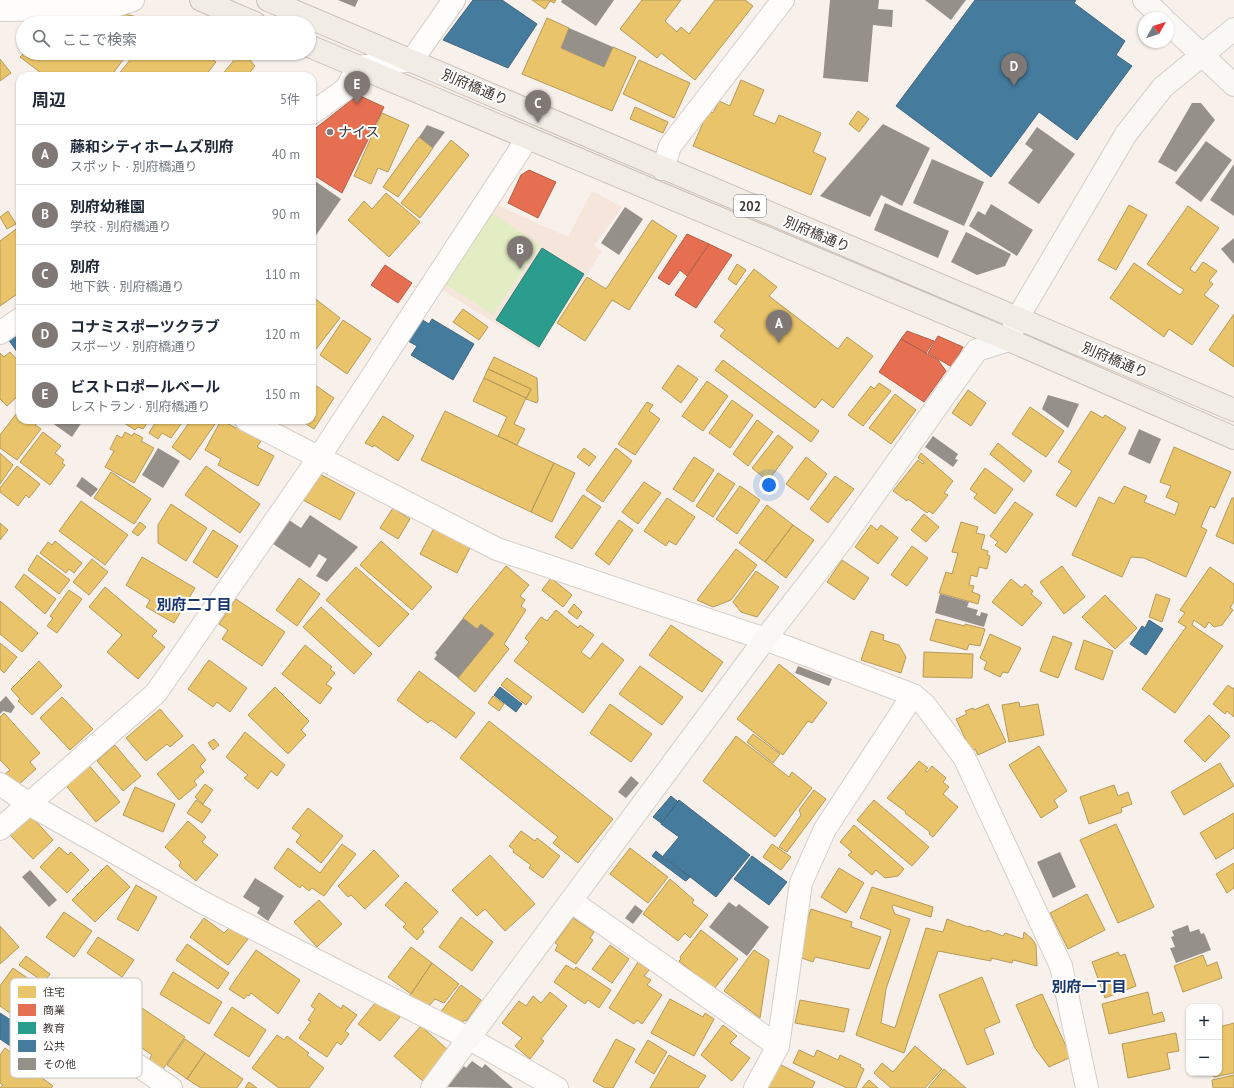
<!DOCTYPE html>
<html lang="ja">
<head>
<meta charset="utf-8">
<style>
  :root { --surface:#fff; --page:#f6f6f7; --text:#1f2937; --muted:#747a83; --line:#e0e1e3; --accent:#7f7874 }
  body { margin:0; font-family:"PT Sans","Noto Sans JP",sans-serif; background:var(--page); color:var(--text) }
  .controls { position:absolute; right:12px; bottom:12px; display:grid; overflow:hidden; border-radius:8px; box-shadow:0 1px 3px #0004 }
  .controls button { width:36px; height:36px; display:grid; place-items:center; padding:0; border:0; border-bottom:1px solid var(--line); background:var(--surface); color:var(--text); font:20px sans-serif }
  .compass { position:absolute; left:1138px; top:12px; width:36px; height:36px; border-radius:50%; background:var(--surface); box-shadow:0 1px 3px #0004; rotate:51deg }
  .you { position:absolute; left:769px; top:485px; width:14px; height:14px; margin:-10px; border:3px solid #fff; border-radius:50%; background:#1a73e8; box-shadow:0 0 0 6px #1a73e833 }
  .badge { display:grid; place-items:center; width:26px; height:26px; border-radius:50%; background:var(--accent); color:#fff; font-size:13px; font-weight:700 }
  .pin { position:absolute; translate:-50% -33px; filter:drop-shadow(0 1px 2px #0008) }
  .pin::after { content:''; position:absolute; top:21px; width:14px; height:12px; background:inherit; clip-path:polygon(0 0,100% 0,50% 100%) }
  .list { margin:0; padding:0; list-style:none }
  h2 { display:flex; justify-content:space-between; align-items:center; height:52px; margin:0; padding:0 16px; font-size:17px }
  h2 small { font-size:13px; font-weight:400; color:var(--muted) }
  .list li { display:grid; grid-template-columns:26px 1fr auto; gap:12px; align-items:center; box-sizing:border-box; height:60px; padding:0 16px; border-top:1px solid var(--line) }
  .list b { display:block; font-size:15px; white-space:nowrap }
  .list p { margin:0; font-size:13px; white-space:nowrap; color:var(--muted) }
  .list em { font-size:13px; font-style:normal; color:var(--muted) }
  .icon { flex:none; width:22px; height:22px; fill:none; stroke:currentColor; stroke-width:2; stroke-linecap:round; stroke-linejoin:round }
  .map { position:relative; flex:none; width:1234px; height:1088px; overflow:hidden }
  .search { position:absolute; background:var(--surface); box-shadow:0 1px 3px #0004; left:16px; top:16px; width:300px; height:44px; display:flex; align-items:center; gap:10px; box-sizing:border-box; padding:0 14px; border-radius:22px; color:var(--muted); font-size:15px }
  .panel { position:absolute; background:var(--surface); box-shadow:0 1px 3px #0004; left:16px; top:72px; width:300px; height:352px; border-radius:12px }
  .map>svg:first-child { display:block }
  .built { fill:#f6e5db }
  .green { fill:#e3edc4 }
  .homes { fill:#e9c46a; stroke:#b69a5a }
  .shops { fill:#e76f51; stroke:#b45e48 }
  .schools { fill:#2a9d8f; stroke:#307f74 }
  .public { fill:#457b9d; stroke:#43677e }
  .building { fill:#96908b }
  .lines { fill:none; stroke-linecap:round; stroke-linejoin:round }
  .street-casing { stroke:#d5cec9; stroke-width:24 }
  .secondary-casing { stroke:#d5cec9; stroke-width:24 }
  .highway-casing { stroke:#c9c0b8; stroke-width:24 }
  .street { stroke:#fefdfc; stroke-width:22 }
  .secondary { stroke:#faf8f5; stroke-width:22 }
  .highway { stroke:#f1ece6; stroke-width:22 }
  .poi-dot { fill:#7f7874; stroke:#fff; stroke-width:1.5 }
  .labels { text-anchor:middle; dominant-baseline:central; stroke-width:4; stroke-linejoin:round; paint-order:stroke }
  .shield { fill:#fff; stroke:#787471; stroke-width:1 }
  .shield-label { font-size:13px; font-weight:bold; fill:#3e3834 }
  .street-label { font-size:14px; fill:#3e3834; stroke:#fff }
  .poi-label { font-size:14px; fill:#3e3834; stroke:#fff; text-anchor:start }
  .neighbourhood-label { font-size:15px; font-weight:bold; fill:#19376d; stroke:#fff }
  .key { fill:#fff; stroke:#c5c3c2; stroke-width:1 }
  .key-label { font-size:11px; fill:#3e3834 }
</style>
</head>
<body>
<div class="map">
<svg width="1234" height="1088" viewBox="0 0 1234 1088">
  <rect width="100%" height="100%" fill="#f8f0ea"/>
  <!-- built -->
  <path class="built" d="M592 191 622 207 594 246 602 251 538 350 437 287 495 204 568 237Z"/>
  <!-- green -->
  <path class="green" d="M492 213 540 245 493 315 445 284Z"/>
  <!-- homes -->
  <path class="homes" d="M532 0H556L554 3 550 1 545 9Z
    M642 0H681L665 21 677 32 681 27 689 34 715 0H745L753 6 695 80 661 53 657 58 620 29Z
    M121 13 153 21 151 23H62Z
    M547 18 569 28 561 48 604 67 613 47 636 57 612 111 522 74Z
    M24 53H128L111 76H45L20 57Z
    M136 53H205L216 62 205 76H117Z
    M240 53H244L255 66 247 76H221Z
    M0 59 11 73 0 81Z
    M639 60 690 83 674 118 623 94Z
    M741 80 764 90 753 115 775 124 779 115 821 133 813 152 826 158 811 195 693 146 708 111 713 113 719 101 730 106Z
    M635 107 668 122 663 133 630 119Z
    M858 111 869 119 859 132 849 124Z
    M382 113 409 125 388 172 378 168 371 184 354 176Z
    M419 137 433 148 398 197 383 187Z
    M451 140 469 155 420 218 401 203Z
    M386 193 420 222 389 257 348 220 364 201 372 209Z
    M1129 205 1147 215 1116 270 1098 260Z
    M1188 206 1219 228 1190 269 1195 273 1203 262 1217 271 1209 281 1213 284 1204 295 1219 306 1192 345 1169 329 1164 337 1110 298 1134 263 1180 295 1184 290 1147 264Z
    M8 211 16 224 7 229 0 217Z
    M652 220 677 236 629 310 612 300 585 341 557 323 587 277 606 289Z
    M19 227 20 292 0 306V241Z
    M737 264 746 270 736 285 728 279Z
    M754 269 777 287 769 296 838 349 847 337 873 356 833 408 822 399 815 408 720 336 725 330 714 322Z
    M313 297 340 318 316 349 312 345Z
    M463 309 488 327 479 340 453 322Z
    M1234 314V367L1209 350Z
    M343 320 371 339 347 374 320 355Z
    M10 352 20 363V394L7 406 0 399V353L4 357Z
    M494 357 537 378 538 400 537 403 526 399 531 389 488 369Z
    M723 360 819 431 811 442 715 370Z
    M678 365 698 379 681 403 662 388Z
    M488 369 531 389 526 398 484 378Z
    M484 378 526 398 514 424 525 429 517 445 498 436 507 417 473 401Z
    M707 381 728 396 703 431 682 416Z
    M312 383 334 398 314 429 300 420H312Z
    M879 383 891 391 863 426 848 415 871 386 874 389Z
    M968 390 986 403 971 426 952 413Z
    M895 394 916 410 891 444 869 428Z
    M732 400 753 415 730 448 709 433Z
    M647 402 653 405 649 411 660 419 635 455 618 444Z
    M1030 407 1064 431 1046 457 1012 434Z
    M20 409V420H37L38 421 35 425 41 429 17 460 0 448V435Z
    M445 411 554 463 531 512 421 460Z
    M1091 411 1103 418 1105 415 1126 428 1076 507 1056 495 1072 471 1058 462Z
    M383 416 414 436 398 461 374 445 373 447 365 443Z
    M126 420H149L143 429 138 427 135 430 124 423Z
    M157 420H184L171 438 162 433 158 439 149 433Z
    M191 420H211L215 424 190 460 172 447Z
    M221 420 236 428 238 425 250 432 249 434 261 441 257 447 274 456 258 486 218 465 221 459 205 450Z
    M757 420 773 432 748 466 733 454Z
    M43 432 61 446 55 453 64 460 62 463 65 465 50 485 20 462Z
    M125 432 132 436 134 433 143 438 141 441 154 448 134 483 105 467 114 451 110 449 117 435 122 438Z
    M778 435 793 447 768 481 752 468Z
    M998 443 1032 471 1024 482 990 454Z
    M1174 447 1231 472 1215 508 1210 506 1201 527 1207 530 1186 577 1144 558 1131 557 1122 577 1072 555 1099 497 1114 504 1124 486 1147 496 1144 502 1175 515 1179 503 1166 497 1171 486 1160 482Z
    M584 448 596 457 589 466 577 457Z
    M616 448 632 461 603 502 586 490Z
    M0 453 13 465 0 484Z
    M921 453 953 481 944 493 948 495 933 514 929 511 927 513 908 499 907 501 893 491 918 460 923 464 924 462 918 458Z
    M694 457 714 470 693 502 673 489Z
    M806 457 827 474 808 500 786 484Z
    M554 463 575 473 552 522 531 512Z
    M17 466 40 484 29 498 26 495 18 506 0 492V488Z
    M206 466 260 504 240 533 185 495Z
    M985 468 1013 489 995 514 974 498 977 494 970 489Z
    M111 472 151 499 134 524 94 498Z
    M318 473 355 493 340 520 303 500Z
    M718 473 735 484 713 517 696 506Z
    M835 476 854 489 828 523 810 509Z
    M644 482 661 493 638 524 622 512Z
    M740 486 760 500 737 534 716 519Z
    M583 495 601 507 572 549 555 537Z
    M667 498 695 517 676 545 669 541 666 546 644 531Z
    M1232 498H1234V544L1216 536Z
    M81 501 128 535 105 565 59 531Z
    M1015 502 1033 514 1006 553 995 545 998 542 990 536Z
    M171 504 207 528 186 561 158 543V525Z
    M767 505 793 525 765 562 739 543Z
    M393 508 410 519 398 539 380 528Z
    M924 514 939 527 926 542 911 530Z
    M619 520 633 530 609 565 595 554Z
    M140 522 146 527 138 536 132 532Z
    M961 522 978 527 976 533 985 535 981 549 988 551 987 555 990 556 987 569 979 567 977 577 971 575 969 585 974 586 972 592 980 595 978 604 939 593 946 572 952 574 958 553 952 552Z
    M0 523 8 530 0 540Z
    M793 525 814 540 786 578 765 562Z
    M871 525 877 530 881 525 898 538 878 564 855 547Z
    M434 528 471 546 457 573 420 554Z
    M213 530 238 546 217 578 193 562Z
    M55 541 82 563 74 573 69 569 66 573 40 553 48 542 52 545Z
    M381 541 432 587 412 610 360 565Z
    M912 546 928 558 907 586 891 575Z
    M736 549 757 565 731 600 713 607 697 600Z
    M37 555 70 580 59 594 28 570Z
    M142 557 195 588 174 623 146 607 150 600 126 585Z
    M92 559 108 572 89 595 73 582Z
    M842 560 869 578 854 600 827 582Z
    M506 566 529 585 520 596 525 600 521 606 526 610 504 644 509 649 475 692 458 678 494 634 481 624 477 629 463 618Z
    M1062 566 1085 597 1064 614 1040 582Z
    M356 567 409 614 379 647 326 600Z
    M1210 567 1234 584V601L1230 608 1233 610 1222 625 1214 627 1209 622 1205 628 1194 620 1192 625 1223 646 1175 713 1142 689 1186 627 1178 622 1185 613 1180 610Z
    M756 571 779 587 757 617 741 612 733 602Z
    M24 574 56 599 45 614 15 587Z
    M299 578 320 594 297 626 276 610Z
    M551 578 572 595 563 607 542 590Z
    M1011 579 1022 588 1025 584 1033 591 1031 594 1042 603 1022 626 992 602Z
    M105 587 157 631 152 636 165 647 138 679 107 652 122 635 89 607Z
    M69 590 82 599 57 633 47 626 53 618 50 616Z
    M1156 594 1170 599 1162 622 1149 617Z
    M1105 595 1137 628 1115 649 1082 617Z
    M236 599 285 632 262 666 222 639 228 630 219 624Z
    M0 601 38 633 22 652 0 634Z
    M574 604 582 612 577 619 568 612Z
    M321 607 372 654 354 674 303 627Z
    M556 610 578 628 580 625 594 635 581 652 590 659 602 643 624 660 583 713 514 661 529 642 525 638 541 617 547 621Z
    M936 619 965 626V624L985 629 980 646 969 644 967 650 930 640Z
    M671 625 723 662 702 692 649 655Z
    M871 631 884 635 883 640 899 645 906 657 901 673 861 660Z
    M990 634 1021 648 1008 673 1003 672 1000 677 984 669 987 662 980 658Z
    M1053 636 1072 643 1058 678 1040 671Z
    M1084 640 1113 651 1103 680 1075 669Z
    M0 643 17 657 4 673 0 669Z
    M305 645 332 667 330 669 335 673 326 684 332 688 320 704 282 674Z
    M924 652 973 654 972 678 923 677Z
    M209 660 247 688 230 712 217 702 213 707 188 689Z
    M39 661 62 686 32 715 18 701 20 699 11 689Z
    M779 664 827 703 812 723 808 721 783 755 737 719Z
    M640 666 683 697 662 725 619 694Z
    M419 671 475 713 456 738 431 720 428 723 397 700Z
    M507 678 532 697 526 705 501 685Z
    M1228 685 1233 689 1234 687V717L1227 711 1225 714 1213 704Z
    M275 687 309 721 301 730 306 735 288 754 248 715Z
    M493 696 504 704 499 711 488 703Z
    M62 697 93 729 70 750 40 718Z
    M1019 702 1020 707 1038 704 1044 735 1009 742 1002 705Z
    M610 704 652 734 631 762 590 733Z
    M988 704 1006 742 978 755 975 749 971 751 956 719 967 714 965 711 973 708 974 710Z
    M160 709 183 736 170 747 167 744 146 761 126 738Z
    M4 713 40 753 30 762 36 769 17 786 5 774 10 770 0 760V717Z
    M1209 715 1230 736 1205 762 1184 741Z
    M489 721 613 819 578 863 553 843 558 837 460 758Z
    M245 732 285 765 277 776 271 771 258 789 244 778 248 775 226 757Z
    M753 734 780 754 773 763 747 742Z
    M736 736 789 777 792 772 812 788 775 837 703 781Z
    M214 739 219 745 213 750 208 743Z
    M193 744 206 760 200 766 204 772 194 781 197 785 179 800 157 774Z
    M115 745 141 776 123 791 97 761Z
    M1039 746 1067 791 1054 800 1058 807 1041 818 1009 765Z
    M919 761 928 768 925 771 927 772 932 766 946 778 943 782 949 787 943 794 958 807 933 837 929 834 930 832 905 813 906 812 887 798Z
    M87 763 120 802 96 822 64 783Z
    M1220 763 1234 786 1184 815 1171 792Z
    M205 784 213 790 203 804 195 797Z
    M1114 785 1118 796 1128 792 1132 804 1121 808 1122 812 1089 824 1080 797Z
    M135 787 175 804 163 832 123 815Z
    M814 790 826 799 787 852 779 847 801 815 799 810Z
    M196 800 211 810 202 823 187 813Z
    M874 800 929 847 912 866 857 820Z
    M308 808 343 836 321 863 296 842 301 835 292 828Z
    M1234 813V848L1216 859 1200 833Z
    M31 816 53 840 33 859 10 835Z
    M188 821 206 837 202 842 218 855 196 881 179 866 181 862 165 847Z
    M1116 824 1154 907 1118 923 1080 840Z
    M854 825 904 869 898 876 885 878 876 870 872 875 848 855 852 852 840 842Z
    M521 831 535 841 537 838 560 856 543 878 529 868 531 865 513 852 514 850 509 846Z
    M342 844 356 854 324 896 312 888 309 891 302 885 300 888 274 868 288 848 320 873Z
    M772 844 791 857 781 870 763 857Z
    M59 847 68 855 71 852 89 870 67 893 40 867Z
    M630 848 668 877 648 903 610 874Z
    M374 850 399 876 365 909 351 895 348 897 338 886Z
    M490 855 535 904 505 931 485 909 477 916 452 890Z
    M1234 863V888L1227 893 1216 874Z
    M107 865 130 887 95 922 72 900Z
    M839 868 864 883 846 913 821 897Z
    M670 879 694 900 692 903 708 915 690 938 685 933 678 941 643 914Z
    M406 882 438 912 422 929 424 932 417 940 403 927 406 924 385 905Z
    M136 885 157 897 138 931 117 919Z
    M872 887 933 907 931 917 893 905 892 907 895 914 910 919 886 989 881 1023 895 1028 926 928 943 932 947 919 968 927 969 926 986 932 987 930 1003 936 1005 933 1023 939 1024 932 1032 939 1036 945 1037 966 1013 960 1012 963 991 958V961L938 951 904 1053 856 1035 891 930 860 918Z
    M1087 894 1105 930 1068 949 1050 913Z
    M319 900 342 924 317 947 294 922Z
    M811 909 852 922 851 927 881 937 869 969 815 957 813 962 796 956Z
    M64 912 92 931 74 957 46 937Z
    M461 917 493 942 472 971 439 947Z
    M204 918 224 933 231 926 248 939 228 965 190 937Z
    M573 918 594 932 590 938 593 940 576 964 555 950 558 945 555 943Z
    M0 926 19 947 0 964Z
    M701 930 738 959 714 989 679 961 681 959 680 957Z
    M98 937 134 960 122 977 87 953Z
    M187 944 229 973 218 989 176 960Z
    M610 945 629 959 612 983 592 969Z
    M411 947 432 963 411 994 388 977Z
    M256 950 300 980 278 1014 251 993 249 996 247 995 244 999 229 989Z
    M754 950 769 960 760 1018 724 991Z
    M1118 952 1120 956 1125 954 1136 986 1105 998 1092 962Z
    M1203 955 1207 966 1217 962 1222 978 1183 992 1174 966Z
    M26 956 50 974 44 982 19 965Z
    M638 962 649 970 644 976 651 980 647 985 662 995 642 1024 637 1020 634 1024 609 1008Z
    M432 963 459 984 444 1003 435 999 428 1007 409 997Z
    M566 965 574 970 576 967 611 990 599 1008 588 1000 585 1004 554 982Z
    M13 968 79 1014 57 1046 0 1006V986Z
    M173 972 222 1002 209 1024 160 994Z
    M982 977 1000 1022 984 1029 994 1054 967 1065 939 995Z
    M461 985 481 1000 467 1020 457 1023 440 1013Z
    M550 992 567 1006 541 1039 544 1041 530 1059 515 1046 522 1038 502 1023 519 1001 526 1006 533 996 541 1003Z
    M1148 992 1153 1015 1162 1012 1165 1021 1109 1034 1102 1004Z
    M319 993 341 1009 343 1005 357 1015 345 1031 349 1034 341 1045 337 1042 327 1057 299 1038 311 1021 308 1020 315 1009 311 1006Z
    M1042 994 1071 1057 1049 1067 1035 1048 1016 1005Z
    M670 999 703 1017 705 1013 714 1019 694 1056 651 1033Z
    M800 1000 849 1009 844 1032 795 1023Z
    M376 1002 386 1010 388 1008 400 1017 380 1041 358 1024Z
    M232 1007 266 1030 249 1057 214 1035Z
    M142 1008 185 1037 163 1069 149 1060 152 1055 136 1044 140 1039 127 1030Z
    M1234 1023V1073L1214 1077 1213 1073H1219V1027Z
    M723 1025 737 1036 730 1043 750 1058 732 1081 701 1055Z
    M421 1026 448 1050 424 1082 394 1056Z
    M1176 1033 1179 1051 1167 1053 1170 1069 1128 1078 1122 1044Z
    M277 1035 284 1040 287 1036 309 1053 307 1055 324 1068 309 1088H279L252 1068Z
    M185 1039 205 1053 187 1079 167 1065Z
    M616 1039 635 1049 613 1088H605L593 1081Z
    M648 1040 667 1052 654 1074 635 1062Z
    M915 1046 942 1069 925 1088H891L874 1073 882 1063 893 1072Z
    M5 1048 36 1071 35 1073 53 1086 51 1088H0L3 1085 0 1083V1055Z
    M799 1050 814 1057 817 1050 838 1060 840 1055 861 1065 860 1067 864 1069 856 1088H847L793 1063Z
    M205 1053 243 1079 237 1088H201L187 1079Z
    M669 1055 706 1076 698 1088H650Z
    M777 1063 815 1082 812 1088H770L765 1086Z
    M944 1069 966 1088H928Z
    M1234 1075V1088H1213L1212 1080Z
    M869 1080 878 1088H862Z
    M249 1082 257 1088H245Z"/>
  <!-- shops -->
  <path class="shops" d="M358 95 384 107 342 193 312 174V131Z
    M529 170 556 182 538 218 508 203 521 175Z
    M687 234 709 244 687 276 680 270 669 285 658 278Z
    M709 244 732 255 696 308 675 295Z
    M385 265 412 283 398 303 371 285Z
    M907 331 934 341 926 353 901 339Z
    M938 336 963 347 952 367 928 353Z
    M901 339 938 360 946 371 924 402 879 372Z"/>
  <!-- schools -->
  <path class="schools" d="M542 248 584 274 539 347 496 320Z"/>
  <!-- public -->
  <path class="public" d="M473 0H502L537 24 508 68 443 40Z
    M975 0H1076L1074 3 1125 41 1116 55 1132 66 1077 140 1039 112 991 177 896 106Z
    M421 319 429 324 432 319 474 344 453 380 411 355 417 346 408 341Z
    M20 330V356L8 339Z
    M1149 620 1163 629 1146 655 1130 644 1142 626 1145 628Z
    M500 687 522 704 516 712 494 695Z
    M671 796 678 802 661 823 653 817Z
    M679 800 750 855 716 897 663 856 679 837 661 824Z
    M656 851 663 857 690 877 686 881 684 880 652 856Z
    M752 856 787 882 769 905 734 879Z
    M0 1013 49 1045 47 1048 50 1050 46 1057 43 1055 37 1064 28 1058 32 1052 26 1048 22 1054 0 1039Z"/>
  <!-- building -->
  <path class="building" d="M338 0H358L355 7Z
    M562 0H614L596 26 561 2Z
    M830 0H879L878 9 893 10 892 27 873 25 868 82 823 78Z
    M925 0H966L951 20Z
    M569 28 613 47 604 67 561 48Z
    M1192 103H1201L1215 120 1176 172 1158 162Z
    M883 124 930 148 902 206 881 195 870 217 820 196Z
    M427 125 445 132 433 148 419 137Z
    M1037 127 1075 154 1039 204 1008 183 1033 150 1025 144Z
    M1206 141 1232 160 1201 202 1175 183Z
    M932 159 984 182 964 226 913 203Z
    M1234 164V216L1210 200Z
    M312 179 341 199 312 241Z
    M885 203 949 231 938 258 874 230Z
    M991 204 1033 230 1017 256 969 226 978 211 985 215Z
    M625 207 643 219 619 255 601 243Z
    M966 232 1011 254 1005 266 977 275 951 262Z
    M1234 238V264L1221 249Z
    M1048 395 1079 404 1068 428 1042 409Z
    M48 420H79L82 422 72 437Z
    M1139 429 1161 439 1150 464 1128 454Z
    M933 436 958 454 955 459 958 460 953 467 925 447Z
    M158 448 180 461 163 488 142 475Z
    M82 477 98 489 91 497 76 486Z
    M310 515 358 547 327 582 316 576 327 559 319 554 310 568 270 542 286 518 301 528Z
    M940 594 969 602 967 607 978 610 976 615 980 616 981 612 988 614 984 627 935 613Z
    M463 618 477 629 481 624 494 634 458 678 434 659 437 655 435 653Z
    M798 666 832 679 829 686 795 673Z
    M6 696 15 707 11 713 3 711 0 714V702Z
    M631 776 639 783 626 798 618 792Z
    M1060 852 1076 887 1053 898 1037 862Z
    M30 870 57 900 49 907 22 877Z
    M255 878 284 896 268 921 257 913 260 908 243 897Z
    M729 902 736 907 739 904 769 927 747 956 709 927Z
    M635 905 643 911 633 924 625 918Z
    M1188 925 1190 932 1199 929 1201 934 1204 933 1211 950 1176 963 1170 948 1175 947 1171 937 1174 936 1172 931Z
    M472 1061 482 1068 485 1064 513 1088 447 1087 464 1066 466 1068Z"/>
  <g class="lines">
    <!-- street casing -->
    <g class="street-casing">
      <path id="street" d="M0 10 105 9 133 0
        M312 113 346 89 358 67 412 60 454 0
        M663 169 670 146 783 0
        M0 333 20 319
        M246 420 497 549 765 639 913 695 924 704 964 757 1061 966 1087 1088
        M0 784 29 804 202 902 470 1039 557 1088
        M0 829 156 693 318 459 527 139
        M571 901 778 1046
        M105 1043 171 1088
        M755 1088 778 1046 801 883 825 829 913 695"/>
    </g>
    <!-- secondary casing -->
    <g class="secondary-casing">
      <path id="secondary" d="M1144 0 1163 18
        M1168 23 1234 85
        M432 1088 765 639 839 544 977 350 1009 340 1017 319 1126 134 1163 87 1234 29"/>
    </g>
    <!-- highway casing -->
    <g class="highway-casing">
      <path id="highway" d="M201 0 255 23
        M268 0 1234 410
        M309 46 1009 340 1234 438"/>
    </g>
    <!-- street -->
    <use href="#street" class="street"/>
    <!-- secondary -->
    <use href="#secondary" class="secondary"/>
    <!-- highway -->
    <use href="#highway" class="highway"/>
  </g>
  <!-- markers -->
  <circle class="poi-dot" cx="330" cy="132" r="4"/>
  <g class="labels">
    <!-- shield labels -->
    <rect class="shield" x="734" y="195" width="32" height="22" rx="3"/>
    <g class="shield-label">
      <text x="750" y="206">202</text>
    </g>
    <!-- street labels -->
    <g class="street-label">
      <text transform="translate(475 87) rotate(23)">別府橋通り</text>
      <text transform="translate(817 234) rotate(23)">別府橋通り</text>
      <text transform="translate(1115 360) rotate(23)">別府橋通り</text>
    </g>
    <!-- poi labels -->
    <g class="poi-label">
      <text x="338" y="132">ナイス</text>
    </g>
    <!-- neighbourhood labels -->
    <g class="neighbourhood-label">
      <text x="194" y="604">別府二丁目</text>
      <text x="1089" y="986">別府一丁目</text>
    </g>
  </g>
  <!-- legend -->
  <rect x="10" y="978" width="132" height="100" rx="6" class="key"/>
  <rect x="18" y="986" width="18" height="12" fill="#e9c46a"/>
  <rect x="18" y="1004" width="18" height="12" fill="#e76f51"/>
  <rect x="18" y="1022" width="18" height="12" fill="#2a9d8f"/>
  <rect x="18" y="1040" width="18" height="12" fill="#457b9d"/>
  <rect x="18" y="1058" width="18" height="12" fill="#96908b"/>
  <g class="key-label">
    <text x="43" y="996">住宅</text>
    <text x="43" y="1014">商業</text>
    <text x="43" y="1032">教育</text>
    <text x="43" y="1050">公共</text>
    <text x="43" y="1068">その他</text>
  </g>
</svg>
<div class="controls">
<button>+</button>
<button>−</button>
</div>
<svg class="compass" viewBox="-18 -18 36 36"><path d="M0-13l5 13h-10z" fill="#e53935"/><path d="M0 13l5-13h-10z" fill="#747a83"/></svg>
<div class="you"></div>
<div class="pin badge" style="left:779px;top:343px">A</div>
<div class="pin badge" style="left:520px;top:269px">B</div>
<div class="pin badge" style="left:538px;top:123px">C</div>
<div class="pin badge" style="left:1014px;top:86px">D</div>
<div class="pin badge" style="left:357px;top:104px">E</div>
<div class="search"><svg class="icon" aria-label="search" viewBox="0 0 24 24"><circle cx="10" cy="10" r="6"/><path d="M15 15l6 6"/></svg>ここで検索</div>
<section class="panel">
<h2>周辺<small>5件</small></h2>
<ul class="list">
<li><span class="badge">A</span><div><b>藤和シティホームズ別府</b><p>スポット · 別府橋通り</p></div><em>40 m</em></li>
<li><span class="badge">B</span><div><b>別府幼稚園</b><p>学校 · 別府橋通り</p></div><em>90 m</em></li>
<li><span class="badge">C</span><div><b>別府</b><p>地下鉄 · 別府橋通り</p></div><em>110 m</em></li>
<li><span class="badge">D</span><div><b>コナミスポーツクラブ</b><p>スポーツ · 別府橋通り</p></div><em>120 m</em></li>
<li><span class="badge">E</span><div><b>ビストロポールべール</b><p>レストラン · 別府橋通り</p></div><em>150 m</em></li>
</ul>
</section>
</div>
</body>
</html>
